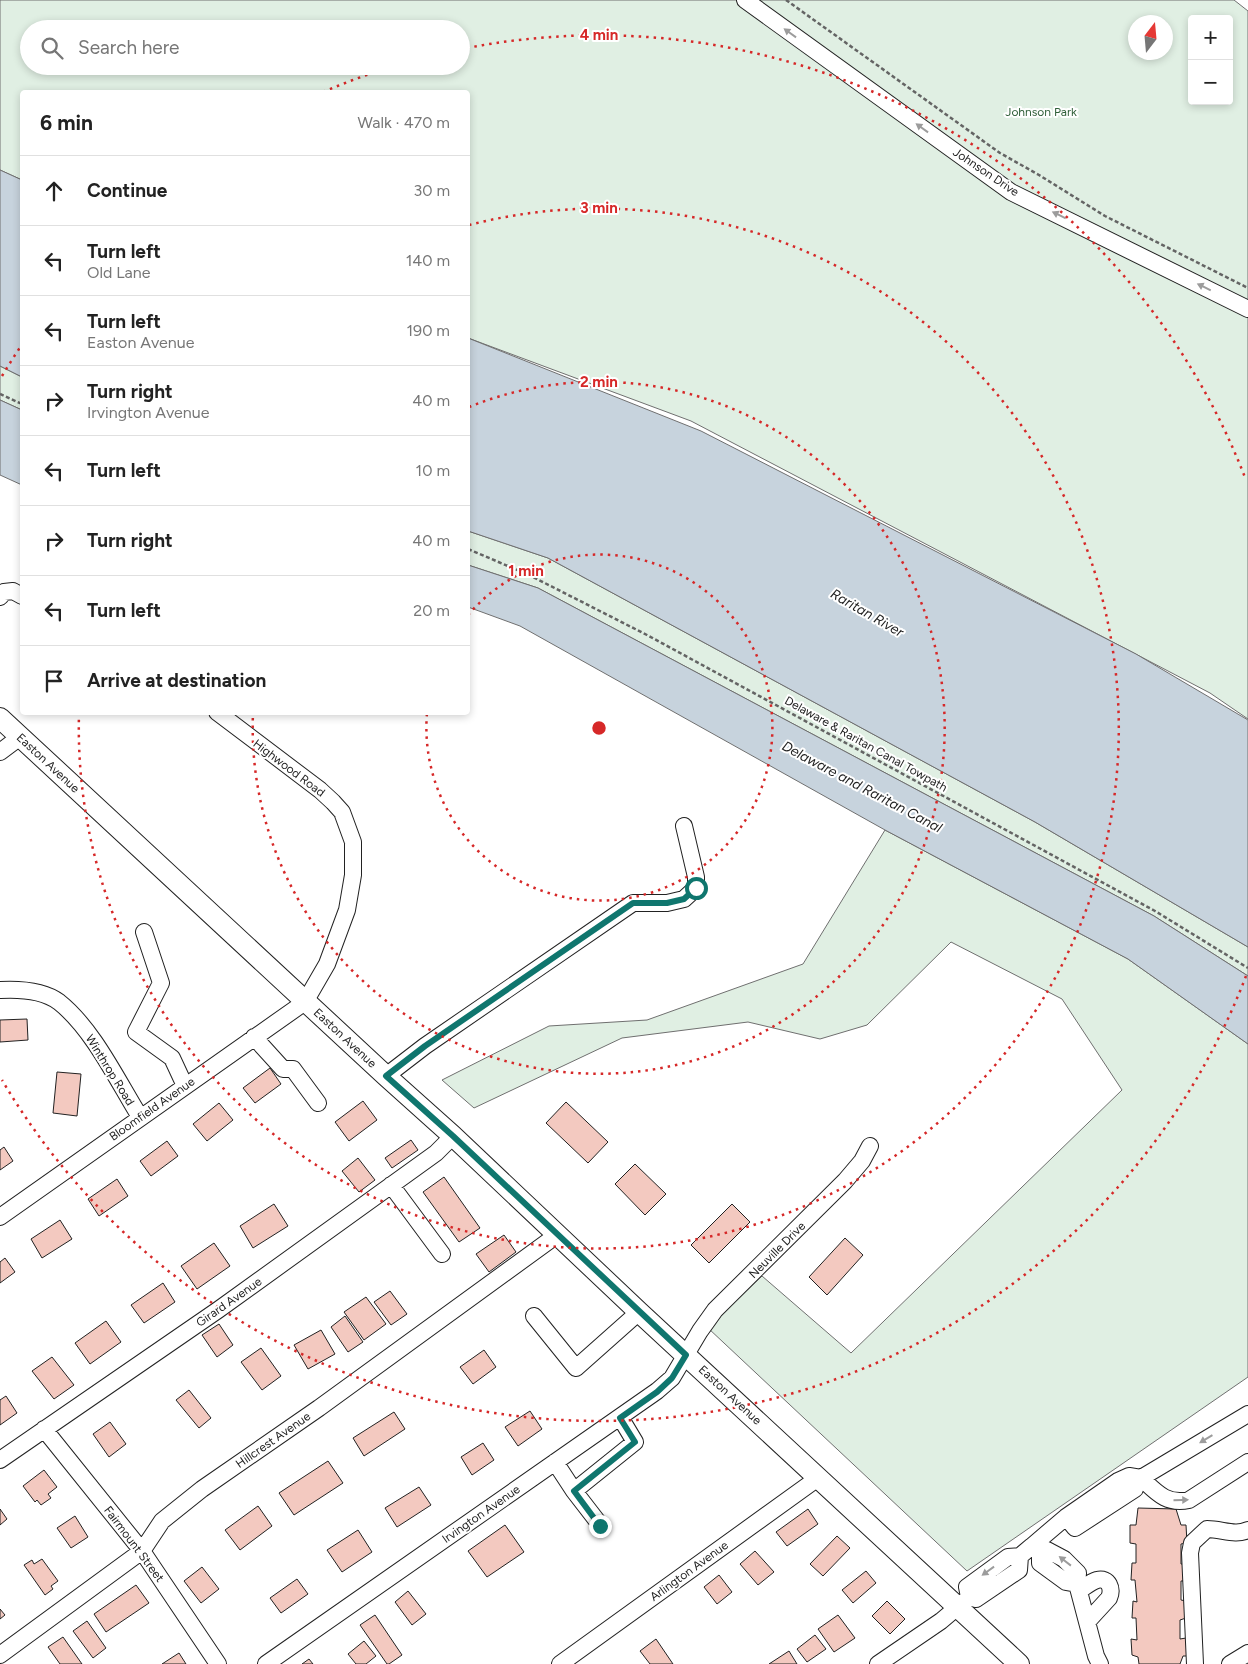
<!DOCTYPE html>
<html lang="en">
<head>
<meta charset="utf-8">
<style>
  :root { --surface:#fff; --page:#f2f2f2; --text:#222; --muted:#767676; --line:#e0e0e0 }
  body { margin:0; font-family:Figtree,sans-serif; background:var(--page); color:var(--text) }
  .controls { position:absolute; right:15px; top:15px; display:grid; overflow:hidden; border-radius:5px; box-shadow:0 2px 8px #0003 }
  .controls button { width:45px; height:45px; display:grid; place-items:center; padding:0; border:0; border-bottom:1px solid var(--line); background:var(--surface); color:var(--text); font:25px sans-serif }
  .compass { position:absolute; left:1128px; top:15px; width:45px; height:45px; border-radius:50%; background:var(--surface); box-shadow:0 2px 8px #0003; rotate:16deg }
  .stop { position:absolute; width:15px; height:15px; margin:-11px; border:4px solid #0f766e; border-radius:50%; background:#fff }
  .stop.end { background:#0f766e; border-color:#fff; box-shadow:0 1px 5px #0008 }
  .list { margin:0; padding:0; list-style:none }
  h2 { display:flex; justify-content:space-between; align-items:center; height:65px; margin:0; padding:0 20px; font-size:21px }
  h2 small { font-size:16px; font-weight:400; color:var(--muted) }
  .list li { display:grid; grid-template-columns:32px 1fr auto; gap:15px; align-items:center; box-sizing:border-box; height:70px; padding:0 20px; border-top:1px solid var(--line) }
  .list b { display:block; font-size:19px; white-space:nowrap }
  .list p { margin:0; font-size:16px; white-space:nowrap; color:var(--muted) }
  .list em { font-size:16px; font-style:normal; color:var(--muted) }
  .icon { flex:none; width:28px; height:28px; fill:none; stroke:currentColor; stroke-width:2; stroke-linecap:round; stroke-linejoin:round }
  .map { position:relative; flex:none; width:1248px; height:1664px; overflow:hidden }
  .search { position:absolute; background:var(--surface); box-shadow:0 2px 8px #0003; left:20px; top:20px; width:450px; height:55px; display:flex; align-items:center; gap:12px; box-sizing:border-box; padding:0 18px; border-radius:28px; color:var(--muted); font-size:19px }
  .panel { position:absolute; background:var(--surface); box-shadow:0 2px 8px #0003; left:20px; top:90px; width:450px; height:625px; border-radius:5px }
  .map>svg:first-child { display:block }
  .green { fill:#e0efe3; stroke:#6f6f6f; fill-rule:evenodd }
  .water { fill:#c7d3dd; stroke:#6f6f6f }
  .building { fill:#f3c9c0; stroke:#222 }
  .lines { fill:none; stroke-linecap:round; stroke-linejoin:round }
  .minor-casing { stroke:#222; stroke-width:18 }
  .major-casing { stroke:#222; stroke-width:22 }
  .path { stroke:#646464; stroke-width:2.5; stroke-dasharray:4 2.5; stroke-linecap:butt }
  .minor { stroke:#fff; stroke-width:16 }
  .major { stroke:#fff; stroke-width:20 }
  .oneway { fill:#9c9c9c }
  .route { stroke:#0f766e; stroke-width:6 }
  .ring { fill:none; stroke:#d62828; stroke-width:2.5; stroke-dasharray:2.5 5 }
  .labels { text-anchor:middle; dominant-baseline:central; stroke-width:4; stroke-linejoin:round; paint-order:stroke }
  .park-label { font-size:12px; fill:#2f5e38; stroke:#fff }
  .street-label { font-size:12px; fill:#222; stroke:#fff }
  .water-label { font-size:14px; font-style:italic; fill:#222; stroke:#fff }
  .centre { fill:#d62828; stroke:#fff; stroke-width:2.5 }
  .ring-label { font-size:15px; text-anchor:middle; font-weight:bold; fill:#d62828; stroke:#fff; stroke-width:4; stroke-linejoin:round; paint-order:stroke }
</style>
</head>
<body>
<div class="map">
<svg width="1248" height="1664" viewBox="0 0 1248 1664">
  <rect width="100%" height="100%" fill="#fff"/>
  <!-- green -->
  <path class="green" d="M0 0H1234L1248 11V719L1210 693 691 421 468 338V92H22V180L0 170ZM1192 19H1229V101H1192ZM1136 22H1166V52H1136ZM29 29H461V66H29Z
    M0 366 22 377V410L0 400Z
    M468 531 548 558 1035 822 1248 947V976L1154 916 538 588 468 565Z
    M885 830 1128 959 1248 1044V1377L967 1571 708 1328 762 1276 851 1353 1122 1090 1062 999 951 942 867 1025 820 1039 748 1022 622 1038 474 1108 442 1080 549 1026 647 1020 803 964Z"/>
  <!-- water -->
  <path class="water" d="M0 170 22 180V377L0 366Z
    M468 338 701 431 1136 654 1248 720V947L1035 822 548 558 468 531Z
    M0 400 22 410V485L0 475Z
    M468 565 538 588 1154 916 1248 976V1044L1128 959 885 830 520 626 468 607Z"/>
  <!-- building -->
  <path class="building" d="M27 1019 28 1040 0 1042V1020Z
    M270 1068 281 1084 255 1103 243 1088Z
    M57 1072 81 1074 77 1116 53 1113Z
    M363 1101 377 1120 349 1141 335 1122Z
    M566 1102 608 1142 588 1163 546 1123Z
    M219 1103 233 1120 207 1141 193 1124Z
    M411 1140 418 1150 392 1168 385 1158Z
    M167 1141 178 1156 151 1176 140 1161Z
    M4 1147 13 1161 0 1170V1150Z
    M358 1158 375 1180 359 1192 342 1171Z
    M635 1164 666 1194 645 1215 615 1184Z
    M444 1177 480 1228 459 1242 423 1192Z
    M117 1179 128 1196 99 1216 88 1199Z
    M274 1204 288 1226 253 1248 240 1226Z
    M732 1204 750 1222 709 1263 691 1245Z
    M60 1220 72 1239 42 1258 31 1239Z
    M504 1235 516 1252 489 1272 476 1254Z
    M845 1238 863 1255 827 1295 809 1277Z
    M214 1243 230 1266 197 1289 181 1266Z
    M5 1258 15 1272 0 1283V1262Z
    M163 1283 175 1302 144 1323 131 1305Z
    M390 1291 407 1314 391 1325 374 1302Z
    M366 1297 386 1324 364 1340 344 1312Z
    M345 1316 363 1342 348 1352 331 1327Z
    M106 1321 121 1342 90 1364 75 1343Z
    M219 1324 233 1345 217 1357 202 1335Z
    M321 1330 335 1354 308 1369 294 1345Z
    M261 1348 281 1376 262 1390 241 1362Z
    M484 1350 496 1367 473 1384 460 1367Z
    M52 1357 74 1385 54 1399 32 1371Z
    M189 1390 211 1418 199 1428 176 1400Z
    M6 1396 17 1413 0 1425V1400Z
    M530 1411 542 1429 518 1446 505 1427Z
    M394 1412 405 1429 364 1456 353 1438Z
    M110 1422 126 1444 109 1457 93 1434Z
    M483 1443 494 1460 472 1475 461 1457Z
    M328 1461 343 1483 294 1515 279 1493Z
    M44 1470 57 1487 48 1494 51 1498 41 1505 37 1500 35 1502 23 1486Z
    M419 1487 431 1505 397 1527 385 1508Z
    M258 1506 272 1526 240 1550 225 1530Z
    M1138 1508 1176 1509 1181 1525H1186L1187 1543 1181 1544V1564H1186V1581H1181V1600L1186 1601V1618L1180 1620V1639L1186 1638 1187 1656H1183L1180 1664H1139L1138 1657 1132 1655 1131 1639 1137 1640 1136 1618H1132L1133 1601 1137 1602 1135 1580H1131L1132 1563H1136V1544L1130 1543V1525H1136Z
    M0 1509 7 1519 0 1525Z
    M808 1509 818 1524 787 1546 776 1532Z
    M75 1516 88 1537 71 1548 57 1528Z
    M505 1525 524 1552 487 1577 468 1551Z
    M358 1530 372 1552 342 1572 327 1550Z
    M837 1536 850 1548 823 1576 810 1564Z
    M755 1551 774 1572 758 1585 740 1564Z
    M42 1559 58 1581 51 1586 53 1589 45 1595 24 1565 32 1560 34 1564Z
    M202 1567 219 1589 201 1603 184 1581Z
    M866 1571 876 1583 853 1603 842 1590Z
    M719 1575 732 1592 717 1604 704 1587Z
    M297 1579 308 1594 281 1613 270 1598Z
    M136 1585 149 1603 106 1632 94 1614Z
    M408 1591 426 1614 412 1625 395 1602Z
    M887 1601 905 1619 890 1634 872 1616Z
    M0 1609 5 1615 0 1619Z
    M375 1615 402 1655 389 1664H387L360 1625Z
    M838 1615 855 1638 834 1652 818 1629Z
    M87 1621 106 1648 93 1658 73 1631Z
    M815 1635 826 1649 807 1662 797 1649Z
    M63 1637 82 1664H60L48 1647Z
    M656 1639 673 1664H650L640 1651Z
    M364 1641 376 1656 366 1664H356L348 1654Z
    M789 1651 797 1664H769Z
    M179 1653 186 1664H162Z
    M309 1659 313 1664H302Z"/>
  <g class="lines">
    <!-- minor casing -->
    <g class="minor-casing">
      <path id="minor" d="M745 0 1011 192 1248 309
        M0 597 4 592 13 591 22 596
        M0 752 20 737
        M144 932 161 983 136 1032 172 1058 185 1086
        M0 990C19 989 43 990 59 1002 93 1029 117 1080 140 1117
        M254 1037 283 1069H293L318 1103
        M386 1076 425 1046 633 903H667L684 899 696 888V877L684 826
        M391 1185 442 1254
        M0 1217 305 1002 327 964 347 910 353 875V842L342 812 333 802 320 790 217 712
        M534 1316 576 1368 639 1312
        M44 1429 142 1551 218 1664
        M0 1460 218 1310 436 1153 453 1136
        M555 1462 574 1491 635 1442 620 1417
        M1141 1478C1156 1492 1166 1505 1189 1500L1248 1462
        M574 1491 601 1526
        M1066 1517 1075 1528 1135 1489
        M1032 1546 1066 1517 1118 1481 1129 1476 1141 1478 1248 1414
        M1040 1553 1047 1550 1064 1559 1078 1573 1077 1584 1096 1656 1100 1664
        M1079 1591C1084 1588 1090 1582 1097 1580 1109 1577 1113 1589 1109 1598L1087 1622
        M969 1597 967 1587 1008 1557 1020 1556 1032 1546 1040 1553V1563L1066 1582 1077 1584
        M969 1597 976 1599 1019 1570 1020 1556
        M0 1655 142 1551 162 1521 202 1489 319 1408 557 1235
        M266 1664 657 1391 672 1378 700 1331 715 1310 845 1181 862 1161 870 1146
        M560 1664 818 1478
        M878 1664 941 1621 967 1599
        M1195 1664 1190 1553 1192 1543 1207 1529C1222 1529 1235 1536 1248 1530
        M1230 1664 1248 1653"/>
    </g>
    <!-- major casing -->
    <g class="major-casing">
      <path id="major" d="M0 718 386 1076 453 1136 639 1312 1019 1664"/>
    </g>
    <!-- path -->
    <path class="path" d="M786 0 1000 153 1039 175 1105 216 1248 288
      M0 394 22 404
      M468 549 529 575 647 635 1155 911 1248 968"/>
    <!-- minor -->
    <use href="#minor" class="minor"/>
    <!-- major -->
    <use href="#major" class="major"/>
  </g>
  <!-- one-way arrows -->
  <defs><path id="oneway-solid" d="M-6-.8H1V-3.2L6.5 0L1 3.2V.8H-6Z" transform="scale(1.25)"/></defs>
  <g class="oneway">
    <use href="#oneway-solid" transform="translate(790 33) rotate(-144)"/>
    <use href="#oneway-solid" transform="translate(922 128) rotate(-144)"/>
    <use href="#oneway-solid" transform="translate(1059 215) rotate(-154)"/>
    <use href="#oneway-solid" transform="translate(1204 287) rotate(-154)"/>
    <use href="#oneway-solid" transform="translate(1206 1439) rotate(149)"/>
    <use href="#oneway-solid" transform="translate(1181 1500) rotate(-1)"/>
    <use href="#oneway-solid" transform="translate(1065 1561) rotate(-142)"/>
    <use href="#oneway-solid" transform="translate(988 1571) rotate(144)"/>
  </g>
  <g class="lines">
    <!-- route -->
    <path class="route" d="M600 1526 574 1491 635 1442 620 1418 657 1392 672 1378 686 1355 453 1136 386 1076 425 1046 633 903H667L684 899 696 888"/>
  </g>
  <!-- distance rings -->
  <g class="ring">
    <path d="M468 615A173 173 0 1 1 427 713"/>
    <path d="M469 407A346 346 0 1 1 253 713"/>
    <path d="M469 225A520 520 0 1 1 79 714"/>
    <path d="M1246 976A693 693 0 0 1 2 1080M2 376A693 693 0 0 1 21 346M323 92A693 693 0 0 1 391 67M467 48A693 693 0 0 1 1246 480"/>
  </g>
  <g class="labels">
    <!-- park labels -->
    <g class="park-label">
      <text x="1041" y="112">Johnson Park</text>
    </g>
    <!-- street labels -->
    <g class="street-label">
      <text transform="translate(986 172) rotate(34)">Johnson Drive</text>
      <text transform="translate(866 744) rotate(29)">Delaware &amp; Raritan Canal Towpath</text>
      <text transform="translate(48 763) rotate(43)">Easton Avenue</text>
      <text transform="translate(289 768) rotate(37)">Highwood Road</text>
      <text transform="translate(345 1038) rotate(43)">Easton Avenue</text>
      <text transform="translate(110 1070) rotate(58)">Winthrop Road</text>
      <text transform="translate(152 1109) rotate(-35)">Bloomfield Avenue</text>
      <text transform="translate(777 1250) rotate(-45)">Neuville Drive</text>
      <text transform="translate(229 1302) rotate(-35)">Girard Avenue</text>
      <text transform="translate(730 1395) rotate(43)">Easton Avenue</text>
      <text transform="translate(273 1440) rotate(-35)">Hillcrest Avenue</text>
      <text transform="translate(481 1514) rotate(-35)">Irvington Avenue</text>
      <text transform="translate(134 1544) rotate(53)">Fairmount Street</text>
      <text transform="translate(689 1571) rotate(-36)">Arlington Avenue</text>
    </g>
    <!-- water labels -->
    <g class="water-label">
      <text transform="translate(867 613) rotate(30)">Raritan River</text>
      <text transform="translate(862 787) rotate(28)">Delaware and Raritan Canal</text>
    </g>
  </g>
  <circle cx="599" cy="728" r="8" class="centre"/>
  <g class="ring-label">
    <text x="599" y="40">4 min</text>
    <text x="599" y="213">3 min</text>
    <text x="599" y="387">2 min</text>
    <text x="526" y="576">1 min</text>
  </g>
</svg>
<div class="controls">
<button>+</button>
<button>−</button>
</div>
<svg class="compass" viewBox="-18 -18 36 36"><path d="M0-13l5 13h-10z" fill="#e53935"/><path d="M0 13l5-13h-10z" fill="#767676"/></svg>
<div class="stop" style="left:696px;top:888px"></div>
<div class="stop end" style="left:600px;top:1526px"></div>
<div class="search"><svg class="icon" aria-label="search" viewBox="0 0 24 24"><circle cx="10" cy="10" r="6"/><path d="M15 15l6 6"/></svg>Search here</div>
<section class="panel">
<h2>6 min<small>Walk · 470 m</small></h2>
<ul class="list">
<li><svg class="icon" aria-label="ahead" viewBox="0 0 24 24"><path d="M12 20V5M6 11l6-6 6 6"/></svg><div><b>Continue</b></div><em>30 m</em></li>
<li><svg class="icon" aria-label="left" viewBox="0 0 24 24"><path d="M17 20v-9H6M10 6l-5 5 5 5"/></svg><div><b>Turn left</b><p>Old Lane</p></div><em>140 m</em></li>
<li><svg class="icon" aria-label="left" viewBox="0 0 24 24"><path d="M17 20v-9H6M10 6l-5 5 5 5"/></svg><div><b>Turn left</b><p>Easton Avenue</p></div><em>190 m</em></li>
<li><svg class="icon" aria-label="right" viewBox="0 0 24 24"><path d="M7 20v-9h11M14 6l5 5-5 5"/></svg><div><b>Turn right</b><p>Irvington Avenue</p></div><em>40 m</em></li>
<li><svg class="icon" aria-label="left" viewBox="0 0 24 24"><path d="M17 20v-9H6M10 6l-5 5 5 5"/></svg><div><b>Turn left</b></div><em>10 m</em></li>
<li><svg class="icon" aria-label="right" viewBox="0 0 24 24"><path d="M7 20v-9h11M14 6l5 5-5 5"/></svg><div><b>Turn right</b></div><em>40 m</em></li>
<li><svg class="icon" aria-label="left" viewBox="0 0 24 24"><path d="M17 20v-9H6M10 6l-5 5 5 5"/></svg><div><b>Turn left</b></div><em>20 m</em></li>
<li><svg class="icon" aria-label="arrive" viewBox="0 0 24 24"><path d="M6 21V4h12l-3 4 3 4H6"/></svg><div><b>Arrive at destination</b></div></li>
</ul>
</section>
</div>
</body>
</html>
